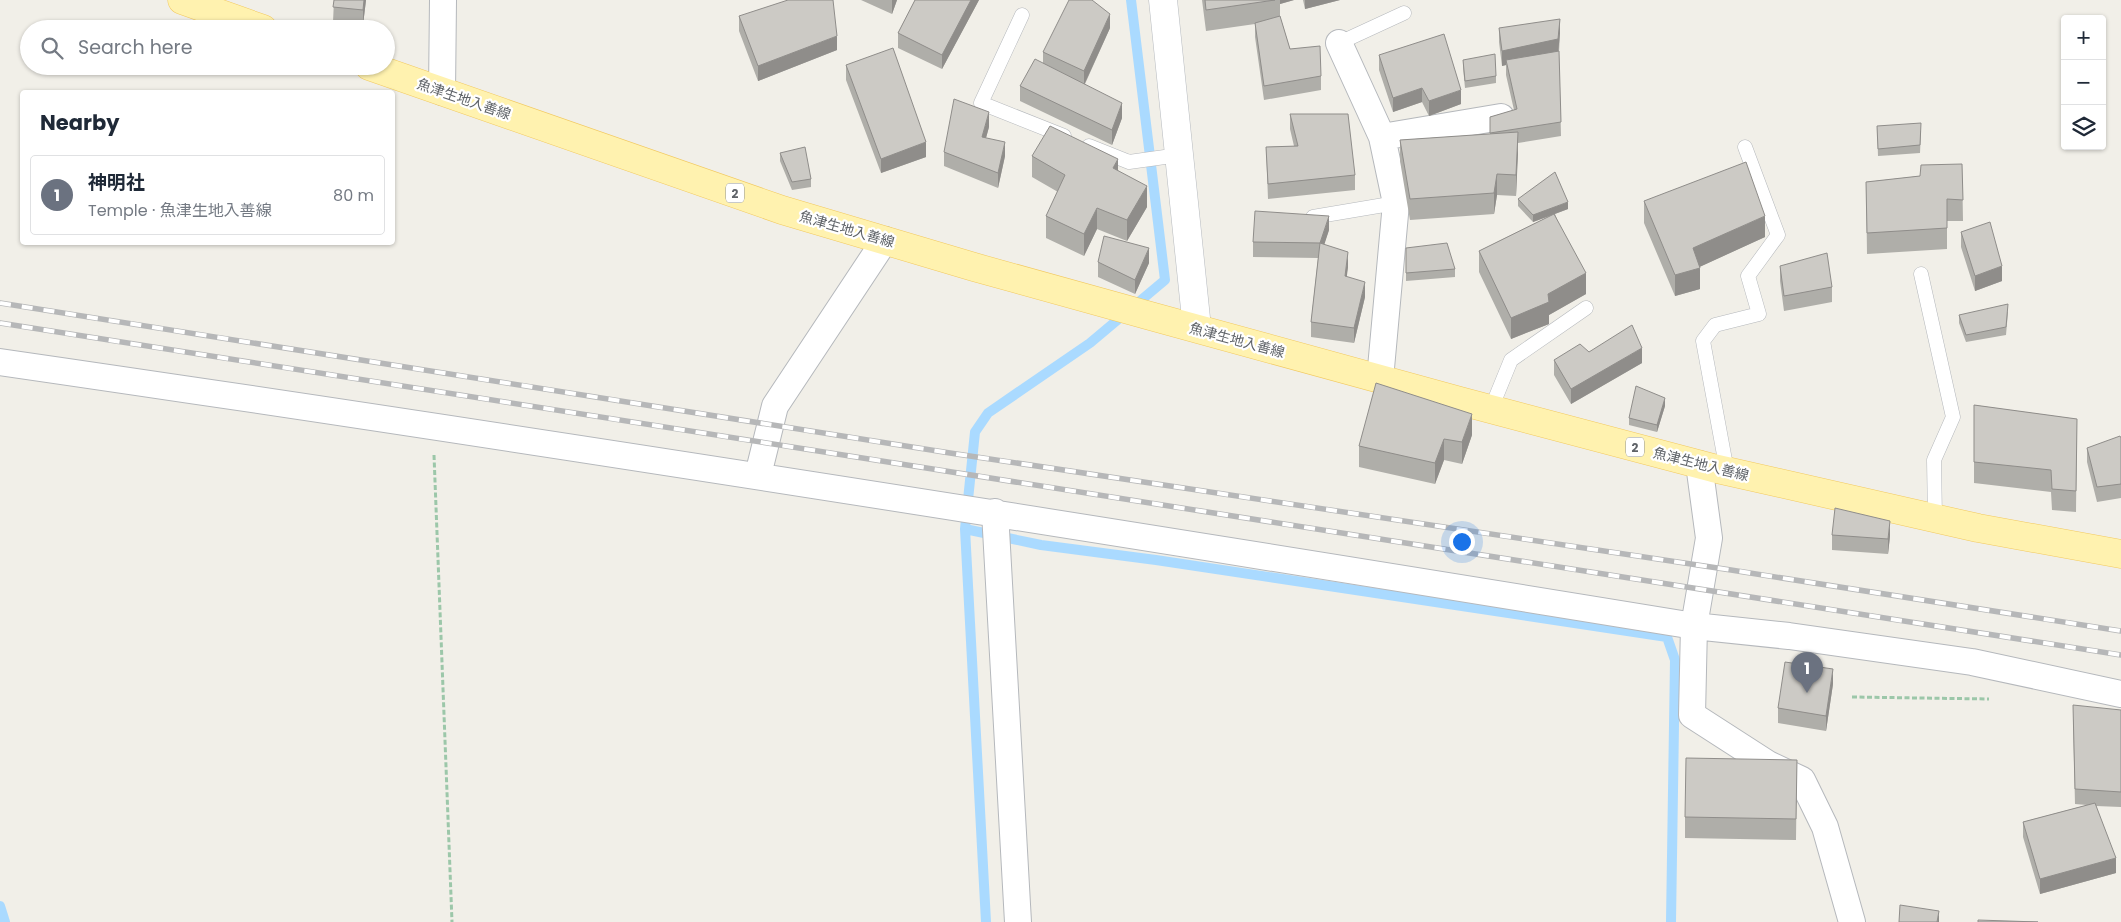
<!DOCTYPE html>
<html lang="en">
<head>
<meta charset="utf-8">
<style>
  :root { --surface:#fff; --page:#f6f6f7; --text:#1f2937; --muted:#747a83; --line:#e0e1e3; --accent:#7c3aed }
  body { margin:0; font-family:Poppins,"Noto Sans JP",sans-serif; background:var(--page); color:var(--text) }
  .controls { position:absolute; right:15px; top:15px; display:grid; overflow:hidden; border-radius:5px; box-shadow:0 1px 4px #0004 }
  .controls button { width:45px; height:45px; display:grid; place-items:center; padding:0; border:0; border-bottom:1px solid var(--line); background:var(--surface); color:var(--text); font:25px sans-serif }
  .you { position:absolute; left:1461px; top:541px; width:18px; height:18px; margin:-12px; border:4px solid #fff; border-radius:50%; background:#1a73e8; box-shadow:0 0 0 8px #1a73e833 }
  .badge { display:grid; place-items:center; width:32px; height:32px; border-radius:50%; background:var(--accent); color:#fff; font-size:16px; font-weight:700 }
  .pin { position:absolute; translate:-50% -41px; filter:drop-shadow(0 1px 2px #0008) }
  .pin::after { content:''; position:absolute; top:26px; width:18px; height:15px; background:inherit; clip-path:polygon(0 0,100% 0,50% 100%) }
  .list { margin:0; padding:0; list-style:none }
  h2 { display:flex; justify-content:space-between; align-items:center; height:65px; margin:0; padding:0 20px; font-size:21px }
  h2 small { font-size:16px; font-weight:400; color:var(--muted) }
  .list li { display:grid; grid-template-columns:32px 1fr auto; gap:15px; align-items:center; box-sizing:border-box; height:80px; margin:0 10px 10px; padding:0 10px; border:1px solid var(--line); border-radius:5px }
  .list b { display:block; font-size:19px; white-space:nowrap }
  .list p { margin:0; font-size:16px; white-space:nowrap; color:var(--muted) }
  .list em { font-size:16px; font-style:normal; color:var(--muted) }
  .icon { flex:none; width:28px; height:28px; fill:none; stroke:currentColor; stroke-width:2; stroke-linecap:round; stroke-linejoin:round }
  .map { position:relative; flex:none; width:2121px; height:922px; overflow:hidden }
  .search { position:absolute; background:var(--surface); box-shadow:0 1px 4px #0004; left:20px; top:20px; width:375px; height:55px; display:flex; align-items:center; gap:12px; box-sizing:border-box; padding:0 18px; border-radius:28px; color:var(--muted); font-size:19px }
  .panel { position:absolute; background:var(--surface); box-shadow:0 1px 4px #0004; left:20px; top:90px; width:375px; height:155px; border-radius:5px }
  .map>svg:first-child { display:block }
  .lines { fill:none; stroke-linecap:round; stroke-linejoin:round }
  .stream { stroke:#aadaff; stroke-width:10 }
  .lane-casing { stroke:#b5b8bc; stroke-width:15 }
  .street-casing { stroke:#b5b8bc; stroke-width:28 }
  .secondary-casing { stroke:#b6babf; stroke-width:29 }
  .primary-casing { stroke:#f2c960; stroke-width:29 }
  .path { stroke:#9cc7a9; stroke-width:3; stroke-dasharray:5 2.5; stroke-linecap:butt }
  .lane { stroke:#fff; stroke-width:14 }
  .street { stroke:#fff; stroke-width:26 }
  .secondary { stroke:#fff; stroke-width:28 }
  .primary { stroke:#fff2af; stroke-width:28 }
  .rail-casing { stroke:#b6b7b8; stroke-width:5.5 }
  .rail { stroke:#fff; stroke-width:4; stroke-dasharray:11; stroke-linecap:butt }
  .wall { fill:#afaea9 }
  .shaded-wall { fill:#8f8d8a }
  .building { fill:#cccac5; stroke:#8f8d8a }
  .labels { text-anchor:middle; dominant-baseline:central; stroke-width:4.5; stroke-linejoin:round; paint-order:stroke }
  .shield { fill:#fff; stroke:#8f9295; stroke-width:1 }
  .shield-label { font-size:12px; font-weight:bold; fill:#5f6368 }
  .street-label { font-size:14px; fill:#5f6368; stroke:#fff }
</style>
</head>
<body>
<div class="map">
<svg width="2121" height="922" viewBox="0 0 2121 922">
  <rect width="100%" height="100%" fill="#f1efe8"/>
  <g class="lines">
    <!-- stream -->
    <path class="stream" d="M965 529 1041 545 1156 560 1667 637 1675 660 1671 922
      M0 906 5 922
      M986 922 965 529 975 432 988 413 1090 343 1165 280 1131 0"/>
    <!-- lane casing -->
    <g class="lane-casing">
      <path id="lane" d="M1022 15 981 103 1064 136
        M1339 43 1404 13
        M1089 146 1129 162 1179 155
        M1313 217 1396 203
        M1921 274 1953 417 1934 460 1935 518
        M1491 409 1511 360 1586 308
        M1727 471 1703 341 1715 325 1759 314 1748 276 1778 235 1745 147"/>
    </g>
    <!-- street casing -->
    <g class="street-casing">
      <path id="street" d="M1339 43 1382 137
        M442 92 443 0
        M0 362C566 444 1130 534 1694 626L1789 636 1972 662 2121 694
        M1380 379 1396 203 1382 137 1501 117
        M1699 464 1709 538 1694 626 1692 715 1768 764 1802 780 1825 827 1852 922
        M758 475 775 406 885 240
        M995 512 1018 922"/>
    </g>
    <!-- secondary casing -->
    <g class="secondary-casing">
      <path id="secondary" d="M1163 0 1197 328"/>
    </g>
    <!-- primary casing -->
    <g class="primary-casing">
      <path id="primary" d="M182 0 263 29
        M369 66 782 210 974 267 1154 317 1460 401 1713 468 1978 528 2121 554"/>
    </g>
    <!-- path -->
    <path class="path" d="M434 455 452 922
      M1852 697 1989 699"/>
    <!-- lane -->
    <use href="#lane" class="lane"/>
    <!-- street -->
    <use href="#street" class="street"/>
    <!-- secondary -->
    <use href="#secondary" class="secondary"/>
    <!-- primary -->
    <use href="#primary" class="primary"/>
    <!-- rail casing -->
    <g class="rail-casing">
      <path id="rail" d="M0 303 950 453 1731 570 2121 631
        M0 323 2121 655"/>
    </g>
    <!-- rail -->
    <use href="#rail" class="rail"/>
  </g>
  <!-- wall -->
  <path class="wall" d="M334 0H366L363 25 333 22Z
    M861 0H897L892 14Z
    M915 0H979L942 69 898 48V33Z
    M1202 0H1294L1280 4V16L1290 49 1321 76V90L1264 100 1255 37V24L1206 31Z
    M1303 0H1340L1305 9Z
    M739 16 837 50 758 81 739 31Z
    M1110 28 1085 84 1122 118 1112 145 1020 101V86L1043 63V52Z
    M1499 28 1560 33 1559 53 1561 136 1518 143 1516 196 1497 195 1494 214 1410 220 1400 161V140L1490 134V117L1514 110 1506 75V65L1502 66 1499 42Z
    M1379 55 1461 104 1429 116 1422 102 1393 112 1379 70Z
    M1463 60 1496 76V83L1465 88 1463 67Z
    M846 65 926 157 881 173 846 80Z
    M1290 114 1355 175V190L1268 199 1266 147 1294 146 1290 129Z
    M1877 126 1921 131 1920 153 1878 156Z
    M989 127 986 138 1005 156 998 188 944 166V152Z
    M780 153 811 179V187L792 190 780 161Z
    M1032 156 1118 170 1147 207 1127 241 1097 229 1084 256 1046 238V216L1058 192 1032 177Z
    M1962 164 1963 221H1947V249L1867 254 1866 182 1920 176Z
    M1518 199 1568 209 1555 214 1586 294 1549 315V324L1511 339 1479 272V251L1550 216 1533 222 1518 206Z
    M1644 201 1765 237 1699 267 1700 289 1675 296 1644 223Z
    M1329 230 1324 244 1348 267 1346 277 1365 297 1354 343 1311 337V322L1318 258 1253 257V242Z
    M1961 232 2002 281 1975 291 1961 247Z
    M1406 248 1455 269V277L1406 281Z
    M1098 262 1149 263 1135 294 1098 277Z
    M1780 266 1832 287V302L1784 311 1780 281Z
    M2008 312 2006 335 1966 342 1959 323V315Z
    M1589 352 1642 363 1571 404 1554 375V360Z
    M1974 405 2077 419 2076 512 2052 510 2051 492 1974 483Z
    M1665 406 1657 432 1629 425V418Z
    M1472 435 1462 464 1444 460 1435 484 1359 467V446Z
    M2121 438V498L2097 502 2087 462V448Z
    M1832 535 1890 536 1888 554 1832 550Z
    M1833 684 1826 731 1778 723V708Z
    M2121 710V807L2096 806 2116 873 2040 894 2023 837V822L2087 805 2075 804 2073 720Z
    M1797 760 1796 840 1685 838V817Z"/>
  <!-- shaded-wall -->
  <path class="shaded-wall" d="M364 0H366L363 25V10Z
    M892 0H897L892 14Z
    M971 0H979L942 69V55Z
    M1280 0H1294L1280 4Z
    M1305 0H1340L1305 9Z
    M1110 14V28L1084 85V71Z
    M1560 19V33L1558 54 1506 60V65L1502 66V51Z
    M837 36V50L758 81V66Z
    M1422 88V102L1393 112V98Z
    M1461 90V104L1429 116V101Z
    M1122 103V118L1112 145V130Z
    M989 112V127L982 152V137Z
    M1518 132V154L1516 196V175Z
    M926 142V157L881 173V159Z
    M1005 142V156L998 188V173Z
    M1118 159V181L1113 168Z
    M1497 174V195L1494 214V193Z
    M1147 186V207L1127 241V220Z
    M1568 202V209L1533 222V215Z
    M1097 208V229L1084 256V234Z
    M1329 216V230L1320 258V243Z
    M1765 216V237L1693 270V248Z
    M1149 248V263L1135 294V280Z
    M1348 252V267L1345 291V276Z
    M2002 266V281L1975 291V276Z
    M1700 268V289L1675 296V275Z
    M1586 273V294L1549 315V324L1511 339V318L1548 294Z
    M1365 282V297L1354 343V328Z
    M1642 348V363L1571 404V389Z
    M1665 398V406L1657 432V425Z
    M1472 414V435L1462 464V442Z
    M1444 439V460L1435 484V463Z
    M1890 521V536L1888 554V539Z
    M1833 669V684L1826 731V716Z
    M2116 858V873L2040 894V879Z
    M1939 911V922H1937Z"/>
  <!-- building -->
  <path class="building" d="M334 0H364L363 10 333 7Z
    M788 0H833L837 36 758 66 739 16Z
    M915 0H971L942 55 898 33Z
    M1069 0H1092L1110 14 1084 71 1043 52Z
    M1205 0H1275L1206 10Z
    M1280 16 1290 49 1320 46 1321 76 1264 86 1255 23Z
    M1560 19 1558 39 1502 51 1499 28Z
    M1444 34 1461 90 1429 101 1422 88 1393 98 1379 55Z
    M893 48 926 142 881 159 846 65Z
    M1559 51 1561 122 1490 133V117L1517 109 1506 60Z
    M1495 54 1496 76 1465 81 1463 60Z
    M1035 59 1122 103 1112 130 1020 86Z
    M954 99 989 112 982 137 1005 142 998 173 944 152Z
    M1290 114H1348L1355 175 1268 184 1266 147 1298 146Z
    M1921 123 1920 145 1878 149 1877 126Z
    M1050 126 1118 159 1113 168 1147 186 1127 220 1097 208 1084 234 1046 216 1065 175 1032 156Z
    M1518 132 1516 175 1497 174 1494 193 1410 199 1400 140Z
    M805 147 811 179 792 182 780 153Z
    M1746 162 1765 216 1693 248 1700 268 1675 275 1644 201Z
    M1962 164 1963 200 1947 199V228L1867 233 1866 182 1920 176 1921 165Z
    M1555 172 1568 202 1533 215 1518 199Z
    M1255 211 1329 216 1320 243 1253 242Z
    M1554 214 1586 273 1548 294 1549 302 1511 318 1479 251Z
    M1990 222 2002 266 1975 276 1961 232Z
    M1104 236 1149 248 1135 280 1098 262Z
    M1320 243 1348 252 1345 276 1365 282 1354 328 1311 322Z
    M1447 243 1455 269 1406 273V248Z
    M1827 253 1832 287 1784 296 1780 266Z
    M2008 304 2006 327 1966 335 1959 315Z
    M1632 325 1642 348 1571 389 1554 360 1580 344 1589 352Z
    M1376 383 1472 414 1462 442 1444 439 1435 463 1359 446Z
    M1636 386 1665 398 1657 425 1629 418Z
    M1974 405 2077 419 2076 491 2052 489 2051 470 1974 462Z
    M2120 436 2121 438V484L2097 487 2087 448Z
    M1835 508 1890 521 1888 539 1832 535Z
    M1785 662 1833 669 1826 716 1778 708Z
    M2073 705 2121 710V792L2075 789Z
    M1686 758 1797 760 1796 819 1685 817Z
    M2095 803 2116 858 2040 879 2023 822Z
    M1900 905 1939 911 1937 922H1899Z
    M1978 920 2038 922H1978Z"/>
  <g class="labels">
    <!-- shield labels -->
    <g class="shield">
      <rect x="726" y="183.5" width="18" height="19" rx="4"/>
      <rect x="1626" y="437.5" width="18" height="19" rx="4"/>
    </g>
    <g class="shield-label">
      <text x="735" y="193">2</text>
      <text x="1635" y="447">2</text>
    </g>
    <!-- street labels -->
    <g class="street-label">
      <text transform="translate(464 99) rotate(19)">魚津生地入善線</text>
      <text transform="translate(847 229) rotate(16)">魚津生地入善線</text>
      <text transform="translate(1237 340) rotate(15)">魚津生地入善線</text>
      <text transform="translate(1701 464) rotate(14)">魚津生地入善線</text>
    </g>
  </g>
</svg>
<div class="controls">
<button>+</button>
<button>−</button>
<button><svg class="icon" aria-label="layers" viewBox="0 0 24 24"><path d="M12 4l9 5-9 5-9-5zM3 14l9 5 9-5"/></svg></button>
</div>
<div class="you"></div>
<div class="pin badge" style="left:1807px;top:693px;background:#6b7280">1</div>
<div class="search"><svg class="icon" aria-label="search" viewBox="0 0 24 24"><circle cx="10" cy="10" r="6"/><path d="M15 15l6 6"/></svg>Search here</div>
<section class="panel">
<h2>Nearby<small></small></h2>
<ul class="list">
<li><span class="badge" style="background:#6b7280">1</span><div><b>神明社</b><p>Temple · 魚津生地入善線</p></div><em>80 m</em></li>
</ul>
</section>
</div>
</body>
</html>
